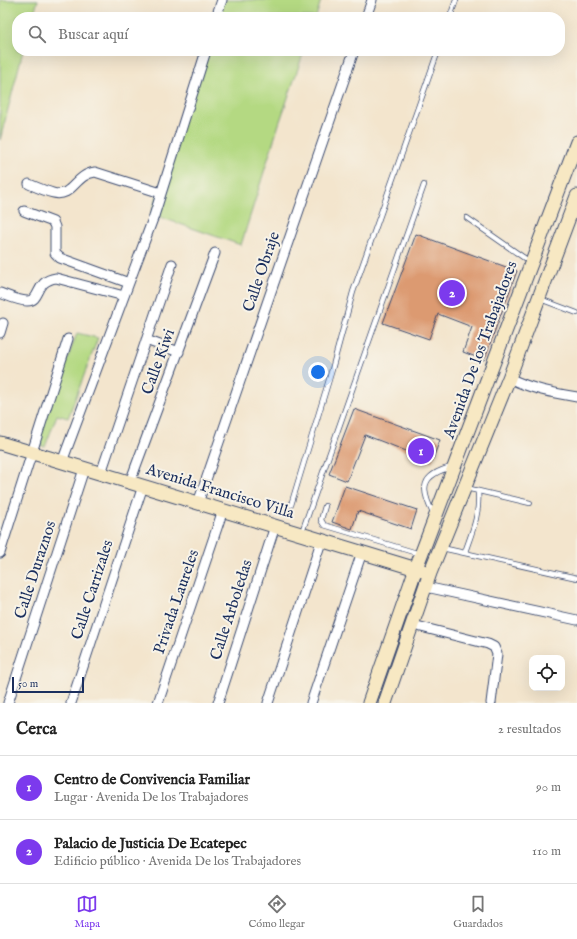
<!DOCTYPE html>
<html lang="es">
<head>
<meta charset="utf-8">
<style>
  :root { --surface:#fff; --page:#f2f2f2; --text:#222; --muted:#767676; --line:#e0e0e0; --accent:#7c3aed }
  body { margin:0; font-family:"IM FELL English",serif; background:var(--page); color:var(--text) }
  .controls { position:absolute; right:12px; bottom:12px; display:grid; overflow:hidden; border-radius:8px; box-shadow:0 4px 16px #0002 }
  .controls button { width:36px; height:36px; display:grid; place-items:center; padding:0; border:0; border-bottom:1px solid var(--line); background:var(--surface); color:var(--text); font:20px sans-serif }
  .scale { position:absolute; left:12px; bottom:10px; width:72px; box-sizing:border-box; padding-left:4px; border:2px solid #1b2f5e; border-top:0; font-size:11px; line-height:14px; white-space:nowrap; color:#1b2f5e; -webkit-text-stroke:3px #f7f3e8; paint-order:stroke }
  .you { position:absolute; left:318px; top:372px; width:14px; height:14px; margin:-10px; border:3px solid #fff; border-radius:50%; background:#1a73e8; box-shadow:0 0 0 6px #1a73e833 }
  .badge { display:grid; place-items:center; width:26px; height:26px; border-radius:50%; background:var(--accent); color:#fff; font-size:13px; font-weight:700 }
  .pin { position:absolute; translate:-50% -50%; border:2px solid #fff; box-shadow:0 1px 4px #0006 }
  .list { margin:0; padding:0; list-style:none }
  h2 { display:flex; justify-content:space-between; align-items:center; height:52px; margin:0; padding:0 16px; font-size:17px }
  h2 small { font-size:13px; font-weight:400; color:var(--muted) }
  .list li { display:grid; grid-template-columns:26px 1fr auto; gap:12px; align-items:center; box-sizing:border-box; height:64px; padding:0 16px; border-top:1px solid var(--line) }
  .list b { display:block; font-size:15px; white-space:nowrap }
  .list p { margin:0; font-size:13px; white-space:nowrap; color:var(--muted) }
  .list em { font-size:13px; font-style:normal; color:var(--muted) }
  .icon { flex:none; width:22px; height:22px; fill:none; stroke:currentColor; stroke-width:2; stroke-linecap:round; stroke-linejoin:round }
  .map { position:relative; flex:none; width:577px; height:703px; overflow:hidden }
  .search { position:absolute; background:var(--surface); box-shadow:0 4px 16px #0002; left:12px; right:12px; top:12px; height:44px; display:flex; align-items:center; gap:10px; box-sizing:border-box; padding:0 14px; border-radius:16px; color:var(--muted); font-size:15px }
  .sheet { height:180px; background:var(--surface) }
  nav { display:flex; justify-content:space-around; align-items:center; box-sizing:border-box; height:56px; border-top:1px solid var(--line); background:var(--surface); font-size:11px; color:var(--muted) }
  nav a { display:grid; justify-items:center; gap:2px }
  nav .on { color:var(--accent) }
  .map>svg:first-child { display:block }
  .green { fill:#b4d982; stroke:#688470 }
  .building { fill:#dc9a71 }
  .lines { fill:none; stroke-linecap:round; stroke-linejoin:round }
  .lane-casing { stroke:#3b4a6f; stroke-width:6 }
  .street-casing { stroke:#3b4a6f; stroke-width:11 }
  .secondary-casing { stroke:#3b4a6f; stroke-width:15 }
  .lane { stroke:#fff; stroke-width:4.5 }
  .street { stroke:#fff; stroke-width:9 }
  .secondary { stroke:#f7e8c3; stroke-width:13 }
  .labels { text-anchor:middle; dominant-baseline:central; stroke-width:4; stroke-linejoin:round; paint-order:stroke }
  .street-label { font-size:16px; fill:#1b2f5e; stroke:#f7f3e8 }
</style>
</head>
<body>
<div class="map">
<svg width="577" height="703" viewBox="0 0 577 703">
  <rect width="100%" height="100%" fill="#f7f3e8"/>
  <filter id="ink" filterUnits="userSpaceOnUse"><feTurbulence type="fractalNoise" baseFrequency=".025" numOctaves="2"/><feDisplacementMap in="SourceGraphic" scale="8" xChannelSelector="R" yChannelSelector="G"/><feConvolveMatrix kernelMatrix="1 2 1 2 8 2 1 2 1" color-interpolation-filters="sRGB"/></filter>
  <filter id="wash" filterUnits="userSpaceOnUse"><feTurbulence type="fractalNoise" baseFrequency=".012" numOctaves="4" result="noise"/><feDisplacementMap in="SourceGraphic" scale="16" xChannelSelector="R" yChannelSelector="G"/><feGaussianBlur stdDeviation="0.9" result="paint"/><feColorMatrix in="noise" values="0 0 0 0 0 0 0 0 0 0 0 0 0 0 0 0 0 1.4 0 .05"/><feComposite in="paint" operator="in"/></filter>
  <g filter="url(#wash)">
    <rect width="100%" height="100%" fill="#f3e5cd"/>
    <!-- green -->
    <path class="green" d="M0 0H38L33 17H17V51H23L0 140Z
      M221 0H321L316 17H215Z
      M204 51H304L279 124 241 245 151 214Z
      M77 333 98 338 68 418 57 415 45 447 36 444Z"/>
    <g id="blocks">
      <!-- building -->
      <path class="building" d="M416 234 517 271 484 360 463 352 472 327 438 314 429 339 383 323Z
        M354 409 440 440 432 461 365 435 347 481 329 474Z
        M345 486 417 510 411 529 358 511 352 529 332 522Z"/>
    </g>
  </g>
  <g filter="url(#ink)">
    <use href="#blocks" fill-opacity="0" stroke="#3b4a6f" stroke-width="1"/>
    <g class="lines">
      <!-- lane casing -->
      <g class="lane-casing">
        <path id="lane" d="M450 17 456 0
          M467 218 530 262
          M540 299 577 313
          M466 488 530 503
          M291 505 331 373 353 292 438 51
          M325 506 321 520 324 525 420 554
          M434 515C420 489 420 475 452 467
          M302 532 424 185
          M442 548 577 578
          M465 552C472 532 480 514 478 492"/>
      </g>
      <!-- street casing -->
      <g class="street-casing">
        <path id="street" d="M216 17 222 0
          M366 17 372 0
          M29 184C36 187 45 191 53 193 73 198 74 175 95 172L161 193
          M24 211 53 222 55 227V253L60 258 129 283
          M0 293C8 296 19 301 27 301 42 301 34 281 56 278L124 296
          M0 333 3 323
          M146 340 179 352
          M509 378C531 389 553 393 577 397
          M62 462 154 216 206 51
          M101 473 172 264
          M130 482 215 253
          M198 503 354 51
          M0 553 68 339
          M426 587 577 620
          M413 625 488 644 494 647 497 654 491 703
          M8 703 84 469
          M71 703 143 486
          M158 703 223 510
          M218 703 275 526
          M268 703 320 545
          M311 703 360 558"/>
      </g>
      <!-- secondary casing -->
      <g class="secondary-casing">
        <path id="secondary" d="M0 443 423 571
          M369 703 416 568 577 142
          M385 703 430 573 509 378 577 196"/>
      </g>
      <!-- lane -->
      <use href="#lane" class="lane"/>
      <!-- street -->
      <use href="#street" class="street"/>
      <!-- secondary -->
      <use href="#secondary" class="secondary"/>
    </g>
  </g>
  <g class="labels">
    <!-- street labels -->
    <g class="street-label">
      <text transform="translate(262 272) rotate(-71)">Calle Obraje</text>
      <text transform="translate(481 350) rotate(-70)">Avenida De los Trabajadores</text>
      <text transform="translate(159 362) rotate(-70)">Calle Kiwi</text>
      <text transform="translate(220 492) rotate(17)">Avenida Francisco Villa</text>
      <text transform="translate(36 570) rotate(-72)">Calle Duraznos</text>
      <text transform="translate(93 590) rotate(-72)">Calle Carrizales</text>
      <text transform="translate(177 602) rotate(-71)">Privada Laureles</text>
      <text transform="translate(232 610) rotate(-72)">Calle Arboledas</text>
    </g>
  </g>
</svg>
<div class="controls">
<button><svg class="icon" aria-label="locate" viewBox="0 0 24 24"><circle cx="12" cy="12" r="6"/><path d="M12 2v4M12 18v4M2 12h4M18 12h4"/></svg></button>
</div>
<div class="scale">50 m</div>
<div class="you"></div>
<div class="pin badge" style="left:421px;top:451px">1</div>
<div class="pin badge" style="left:452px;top:293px">2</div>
<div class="search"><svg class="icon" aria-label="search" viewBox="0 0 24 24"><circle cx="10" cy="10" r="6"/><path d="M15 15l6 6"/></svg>Buscar aquí</div>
</div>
<section class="sheet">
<h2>Cerca<small>2 resultados</small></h2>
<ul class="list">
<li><span class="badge">1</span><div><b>Centro de Convivencia Familiar</b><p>Lugar · Avenida De los Trabajadores</p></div><em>90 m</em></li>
<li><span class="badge">2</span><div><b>Palacio de Justicia De Ecatepec</b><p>Edificio público · Avenida De los Trabajadores</p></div><em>110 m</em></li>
</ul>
</section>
<nav>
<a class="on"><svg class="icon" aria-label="map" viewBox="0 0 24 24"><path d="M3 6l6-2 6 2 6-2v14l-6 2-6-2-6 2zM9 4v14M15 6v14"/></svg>Mapa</a>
<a><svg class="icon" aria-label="directions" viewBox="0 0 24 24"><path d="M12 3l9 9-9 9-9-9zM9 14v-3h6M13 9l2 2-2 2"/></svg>Cómo llegar</a>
<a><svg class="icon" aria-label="saved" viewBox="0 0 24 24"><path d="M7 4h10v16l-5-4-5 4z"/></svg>Guardados</a>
</nav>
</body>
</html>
